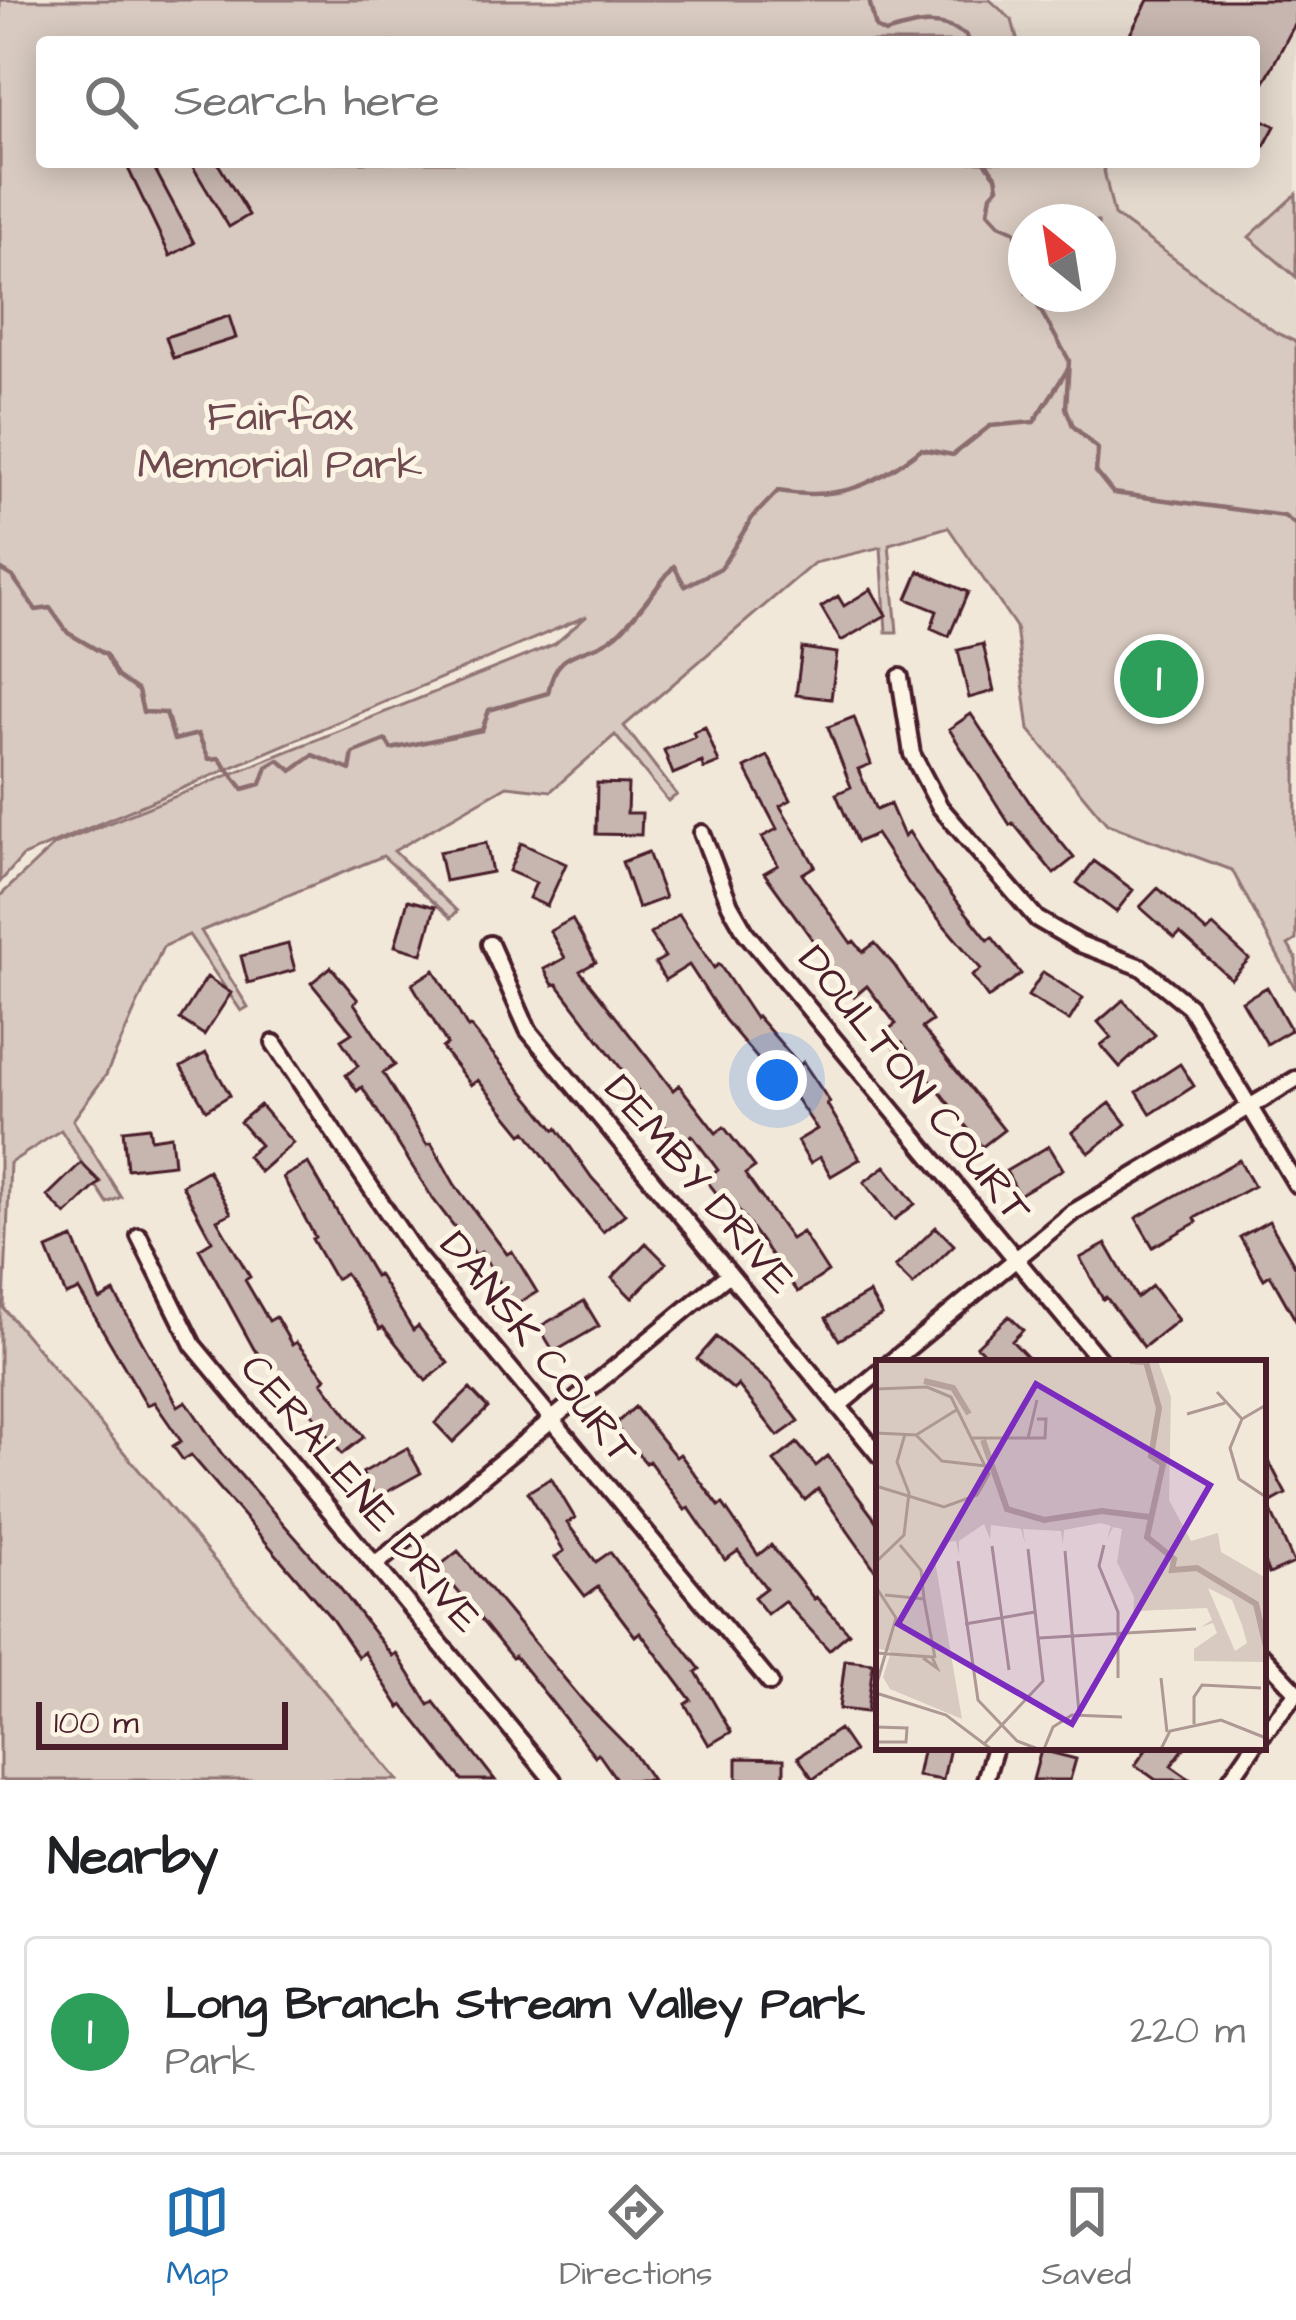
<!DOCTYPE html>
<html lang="en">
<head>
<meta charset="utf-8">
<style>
  :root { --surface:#fff; --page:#f2f2f2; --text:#202124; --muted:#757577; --line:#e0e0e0; --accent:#1f6fb2 }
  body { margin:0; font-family:"Architects Daughter",sans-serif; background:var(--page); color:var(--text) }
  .compass { position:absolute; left:1008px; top:204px; width:108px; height:108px; border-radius:50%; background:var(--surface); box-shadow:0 6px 30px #0003; rotate:330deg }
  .scale { position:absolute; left:36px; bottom:30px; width:252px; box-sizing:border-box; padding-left:12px; border:6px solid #4a1f2b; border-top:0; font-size:33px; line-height:42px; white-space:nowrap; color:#4a1f2b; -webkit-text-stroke:9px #fcf5e5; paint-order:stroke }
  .you { position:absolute; left:777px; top:1080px; width:42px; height:42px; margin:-30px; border:9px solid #fff; border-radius:50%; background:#1a73e8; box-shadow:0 0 0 18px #1a73e833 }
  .badge { display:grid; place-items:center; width:78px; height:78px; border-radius:50%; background:var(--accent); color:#fff; font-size:39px; font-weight:700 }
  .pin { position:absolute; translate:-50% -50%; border:6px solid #fff; box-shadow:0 3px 12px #0006 }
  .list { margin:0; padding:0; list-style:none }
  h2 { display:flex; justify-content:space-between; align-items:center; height:156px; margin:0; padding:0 48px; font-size:51px }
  h2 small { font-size:39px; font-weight:400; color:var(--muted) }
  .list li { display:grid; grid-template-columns:78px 1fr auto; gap:36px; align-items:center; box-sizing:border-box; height:192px; margin:0 24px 24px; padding:0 24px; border:3px solid var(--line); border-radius:12px }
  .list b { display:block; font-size:45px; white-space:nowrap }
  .list p { margin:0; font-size:39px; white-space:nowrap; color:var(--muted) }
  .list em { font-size:39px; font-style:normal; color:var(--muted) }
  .icon { flex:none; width:66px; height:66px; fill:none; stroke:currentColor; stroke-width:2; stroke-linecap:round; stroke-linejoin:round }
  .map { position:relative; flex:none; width:1296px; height:1780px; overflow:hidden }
  .search { position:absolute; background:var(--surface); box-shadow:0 6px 30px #0003; left:36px; right:36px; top:36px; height:132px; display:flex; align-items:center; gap:30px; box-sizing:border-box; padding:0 42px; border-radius:12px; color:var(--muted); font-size:45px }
  .sheet { height:372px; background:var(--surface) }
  nav { display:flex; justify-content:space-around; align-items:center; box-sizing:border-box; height:168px; border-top:3px solid var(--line); background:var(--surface); font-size:33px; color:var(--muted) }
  nav a { display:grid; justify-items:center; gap:6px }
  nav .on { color:var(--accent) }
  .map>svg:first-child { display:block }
  .built { fill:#e4d9cd }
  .green { fill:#d8cac0; stroke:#917476; stroke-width:3; fill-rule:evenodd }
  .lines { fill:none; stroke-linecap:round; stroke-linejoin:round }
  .stream { stroke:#8b6d6f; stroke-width:4.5 }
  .building { fill:#c7b6af; stroke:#4a1f2b; stroke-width:3 }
  .street-casing { stroke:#4a1f2b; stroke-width:22 }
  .street { stroke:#fcf5e5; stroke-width:14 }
  .labels { text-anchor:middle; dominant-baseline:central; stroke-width:10; stroke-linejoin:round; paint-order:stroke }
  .park-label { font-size:42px; fill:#6e4a50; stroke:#fcf5e5 }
  .street-label { font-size:42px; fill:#4a1f2b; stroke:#fcf5e5 }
  .inset-river { fill:none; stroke:#b6a19c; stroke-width:6 }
  .inset-road { fill:none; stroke:#ae9894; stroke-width:3 }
  .view { fill:#7b2cbf; fill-opacity:0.15; stroke:#7b2cbf; stroke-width:6 }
  .inset-edge { fill:none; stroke:#4a1f2b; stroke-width:6 }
</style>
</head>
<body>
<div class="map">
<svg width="1296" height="1780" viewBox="0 0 1296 1780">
  <rect width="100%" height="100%" fill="#f1e8da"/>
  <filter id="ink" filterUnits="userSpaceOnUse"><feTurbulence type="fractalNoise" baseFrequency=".00833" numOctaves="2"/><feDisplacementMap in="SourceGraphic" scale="24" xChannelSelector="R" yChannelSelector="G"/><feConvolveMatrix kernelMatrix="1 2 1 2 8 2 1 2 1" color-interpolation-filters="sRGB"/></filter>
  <g filter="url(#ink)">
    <!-- built -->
    <path class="built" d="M990 0H1296V349L1114 215 1102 162H1254V42H1018L1012 20Z"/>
    <!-- green -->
    <path class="green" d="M0 0H990L1012 20 1018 42H42V162H1102L1114 215 1275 332 1296 342V940L1288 945 1296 958V990L1232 870 1107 824 1029 730 1016 627 948 527 889 544 897 632H886L881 547 814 563 624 726 677 795 668 801 615 735 551 791 507 786 394 851 457 911 451 918 383 856 201 931 248 1007 241 1011 189 935 163 947 106 1075 73 1120 121 1197 107 1203 61 1130 10 1163 4 1306 0 1301V896L54 845 555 644 587 616 23 856 0 882ZM1026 222H1098V294H1026Z
      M1296 194V277L1249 237Z
      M0 1304 398 1780H0Z"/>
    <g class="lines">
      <!-- stream -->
      <path class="stream" d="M869 0 876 28 885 33C916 24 937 17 966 35L968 42
        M985 162 996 176 998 187 991 195 988 212 999 224 1015 231 1026 267
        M1031 294 1069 360 1066 408 1073 426 1098 449 1096 472 1113 493 1284 516 1296 525
        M0 569 13 577 36 610 50 608 68 633 106 655 117 676 138 691 143 712 166 713 174 740 198 734 209 759 219 758 243 789 261 784 267 767 279 760 292 771 313 755 350 770 353 753 386 740 391 749 482 730 489 710 548 693C557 643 588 659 617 634 638 615 656 587 674 566L685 586 721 568 752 518 778 491C840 501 873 486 921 449L953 455 990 426 1034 422 1068 369"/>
    </g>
    <!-- building -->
    <path class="building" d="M1148 0H1296V22L1254 101V42H1141L1129 36Z
      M1254 115 1275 126 1254 165Z
      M125 162H151L194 243 170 256Z
      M190 162H217L249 215 229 227Z
      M229 316 236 338 173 358 166 337Z
      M919 571 968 592 949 636 931 628 937 611 907 599Z
      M871 589 886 615 841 641 821 607 838 596 844 606Z
      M983 644 994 691 969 698 958 650Z
      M802 648 837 653 831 699 796 695Z
      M971 714 1034 809 1074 858 1054 874 1013 823 1010 825 949 729Z
      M854 717 871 764 858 769 876 810 890 804 904 836 909 832 937 876 988 940 992 937 1021 974 988 998 972 976 981 969 909 884 876 834 857 842 836 794 851 787 828 727Z
      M705 727 719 763 704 769 702 762 673 774 664 750 695 737 693 732Z
      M768 756 791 800 780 806 815 866 802 874 851 943 854 941 863 952 875 943 894 965 932 1021 922 1028 1004 1130 982 1147 902 1043 895 1049 883 1033 896 1024 867 986 854 997 764 873 778 865 762 837 777 829 745 768Z
      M597 783 628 784 627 813H642L641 835 596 834Z
      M486 843 492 872 445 881 439 852Z
      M521 843 566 864 547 906 529 898 536 883 509 871Z
      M648 852 665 898 638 908 622 862Z
      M1094 861 1133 890 1116 912 1077 883Z
      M1158 888 1207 932 1213 926 1249 959 1231 979 1180 933 1175 938 1140 907Z
      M408 900 435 907 422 954 395 946Z
      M679 914 714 968 719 964 755 1018 757 1016 800 1065 803 1062 830 1102 827 1104 860 1159 831 1176 820 1157 810 1163 797 1141 817 1129 773 1065 767 1070 725 1020 689 965 665 980 655 963 665 957 650 934Z
      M572 919 596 962 580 971 673 1090 679 1085 716 1133 724 1127 755 1167 745 1174 791 1239 802 1232 828 1272 798 1292 724 1190 718 1195 706 1180 718 1170 692 1135 679 1145 557 984 553 985 544 969 565 958 550 931Z
      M288 944 295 970 248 983 241 956Z
      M331 967 358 1000 354 1003 395 1065 383 1073 427 1145 431 1143 455 1185 507 1254 512 1251 537 1292 514 1306 481 1252 476 1255 433 1199 362 1087 357 1091 346 1075 358 1066 341 1040 352 1033 311 983Z
      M434 970 468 1028 470 1026 555 1130 557 1128 592 1178 625 1214 603 1232 565 1186 526 1131 522 1134 478 1080 471 1085 442 1048 447 1044 412 984Z
      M1043 972 1083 998 1069 1021 1028 996Z
      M207 977 231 993 204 1035 180 1019Z
      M1267 987 1291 1030 1267 1044 1242 1001Z
      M1123 1000 1155 1035 1120 1067 1101 1045 1111 1037 1098 1022Z
      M206 1053 230 1095 206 1110 181 1067Z
      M1180 1064 1194 1086 1151 1114 1137 1092Z
      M1110 1103 1126 1124 1089 1153 1072 1132Z
      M260 1105 293 1143 260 1172 247 1156 260 1145 240 1122Z
      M149 1127 151 1139 171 1136 174 1164 127 1169 123 1130Z
      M1049 1146 1063 1169 1019 1195 1006 1171Z
      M1239 1160 1254 1186 1195 1218 1197 1222 1153 1247 1136 1218Z
      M81 1163 100 1182 66 1215 47 1196Z
      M308 1163 375 1276 378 1274 413 1330 418 1326 448 1363 426 1381 383 1327 380 1329 345 1273 335 1279 312 1239 315 1237 283 1177Z
      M885 1166 915 1204 894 1220 864 1182Z
      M208 1170 231 1213 217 1220 250 1277 245 1280 269 1321 276 1317 292 1345 296 1342 326 1378 322 1382 364 1437 342 1454 301 1399 254 1349 199 1249 212 1241 182 1185Z
      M1269 1221 1296 1268V1321L1270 1275 1264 1279 1240 1237Z
      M936 1227 954 1245 913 1285 895 1267Z
      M73 1238 100 1300 114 1292 178 1406 186 1401 222 1454 340 1588 392 1656 396 1653 429 1705 434 1702 495 1780H462L403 1705 400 1708 364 1652 358 1657 331 1618 191 1455 183 1460 173 1446 181 1441 154 1402 147 1405 79 1290 66 1295 47 1249Z
      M646 1243 666 1263 632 1298 612 1278Z
      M1106 1244 1137 1298 1152 1286 1178 1320 1144 1347 1106 1297 1103 1299 1080 1258Z
      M869 1293 882 1315 839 1340 826 1318Z
      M584 1301 599 1326 554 1352 539 1327Z
      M1009 1316 1023 1330 1012 1341 1033 1363H993L977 1346Z
      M716 1337 770 1383 799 1421 778 1436 738 1385 734 1390 697 1359Z
      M470 1389 488 1408 453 1442 435 1423Z
      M635 1407 676 1457 680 1454 719 1506 723 1504 758 1555 771 1545 814 1599 816 1597 849 1633 829 1650 784 1601 767 1614 754 1597 766 1588 738 1551 725 1560 689 1508 685 1510 649 1461 646 1463 614 1425Z
      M797 1443 816 1466 828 1456 879 1525V1575L818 1489 805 1500 774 1461Z
      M407 1448 421 1473 376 1498 362 1473Z
      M1263 1450 1286 1494 1268 1504 1294 1563 1269 1574 1263 1560Z
      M551 1478 575 1518 567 1523 596 1562 610 1552 622 1568 700 1669 696 1672 731 1732 709 1745 685 1704 691 1700 640 1632 635 1636 598 1587 585 1596 555 1557 564 1551 528 1492Z
      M458 1551 584 1702 632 1751 652 1780H617L598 1753 595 1756 515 1656 512 1658 438 1567Z
      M845 1660 873 1663 867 1712 839 1709Z
      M839 1729 854 1751 813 1779 798 1757Z
      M923 1747H950L943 1780 917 1776Z
      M1148 1747H1185L1171 1766 1191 1780H1156L1135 1765Z
      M1041 1750 1076 1759 1070 1780H1033Z
      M737 1758 784 1759V1780H737Z"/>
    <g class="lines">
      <!-- street casing -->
      <g class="street-casing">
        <path id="street" d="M900 677 912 754 940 807 1037 919 1080 944 1141 967 1189 1006 1296 1184
          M702 833 730 905 746 933 1102 1363
          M490 944 528 1030 879 1455
          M274 1043 416 1255 770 1683
          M139 1236 193 1345 553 1780
          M890 1363 1072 1213 1296 1079
          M838 1406 879 1372
          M375 1565 729 1274
          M1263 1656 1296 1691
          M1263 1734 1296 1694
          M985 1780 995 1747
          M1230 1780 1253 1747"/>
      </g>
      <!-- street -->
      <use href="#street" class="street"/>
    </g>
  </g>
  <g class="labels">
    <!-- park labels -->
    <g class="park-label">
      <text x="280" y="418">Fairfax<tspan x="280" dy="48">Memorial Park</tspan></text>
    </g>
    <!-- street labels -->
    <g class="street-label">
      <text transform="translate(914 1085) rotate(51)">DOULTON COURT</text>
      <text transform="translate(699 1185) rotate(50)">DEMBY DRIVE</text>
      <text transform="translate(538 1349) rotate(51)">DANSK COURT</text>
      <text transform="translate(360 1494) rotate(50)">CERALENE DRIVE</text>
    </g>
  </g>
  <!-- overview -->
  <g transform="translate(876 1360)">
    <rect width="390" height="390" fill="#f1e8da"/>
    <path d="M0 1H282L295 37 293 140 315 181 342 173 345 192 390 218V302L318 301V289L341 273 337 263 325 267 336 260 331 248 260 251 257 266 258 237 241 202 246 169 237 167 231 179 235 166 225 163 188 170 187 184 185 171 147 169 149 183 145 169 115 165 114 179 108 164 83 181V195L80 181 71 182 59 201 86 359 14 329 7 317 15 292 0 288ZM332 228 356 240 366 265 371 283 359 291Z" fill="#d8cac0" fill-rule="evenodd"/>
    <path class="inset-river" d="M254 1 270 2 283 48 275 96 287 104 271 177 298 199 296 210 321 208 380 244 390 287M48 21 77 28 93 54M107 80 131 149 168 160 226 151 273 157"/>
    <path class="inset-road" d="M0 29 51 27 75 37 113 114 101 135 68 147 0 126M341 32 366 59M390 45 366 59 354 88 363 119 390 137M311 54 349 43M0 73 40 75 66 101 110 106M40 75 82 49M95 78H169L170 59H161M152 78 161 40M24 185 45 210 48 239M228 185 223 206 242 252V318M116 186 133 310M189 191 203 353M82 201 102 340 141 381 162 389M0 202 28 175 33 133 21 102 29 74M0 227 20 258 0 326M9 235 48 239 59 298M89 264 159 252M163 278 320 269M0 293 56 297 61 308 47 298M285 318 291 372M0 333 70 355 115 389M318 364V337L326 325 385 328M0 367 31 368 30 382H0M109 383 167 321 152 189M168 389 177 367 196 355 246 357M285 389 294 371 345 360 390 378"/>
    <path class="view" d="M160 24 334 125 196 364 22 264Z"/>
    <rect width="390" height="390" class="inset-edge"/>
  </g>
</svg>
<svg class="compass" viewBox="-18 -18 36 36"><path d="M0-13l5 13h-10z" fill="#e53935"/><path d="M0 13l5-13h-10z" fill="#757577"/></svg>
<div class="scale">100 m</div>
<div class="you"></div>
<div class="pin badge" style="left:1159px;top:679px;background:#2e9e5b">1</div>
<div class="search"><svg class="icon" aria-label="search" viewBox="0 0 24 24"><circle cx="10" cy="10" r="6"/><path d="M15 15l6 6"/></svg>Search here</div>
</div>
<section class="sheet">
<h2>Nearby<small></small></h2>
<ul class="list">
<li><span class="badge" style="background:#2e9e5b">1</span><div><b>Long Branch Stream Valley Park</b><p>Park</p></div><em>220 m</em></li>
</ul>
</section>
<nav>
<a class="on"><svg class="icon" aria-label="map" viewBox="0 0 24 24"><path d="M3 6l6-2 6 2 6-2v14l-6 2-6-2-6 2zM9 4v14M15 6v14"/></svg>Map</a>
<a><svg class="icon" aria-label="directions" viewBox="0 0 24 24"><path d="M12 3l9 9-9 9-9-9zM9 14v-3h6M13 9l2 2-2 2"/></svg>Directions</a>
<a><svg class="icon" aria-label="saved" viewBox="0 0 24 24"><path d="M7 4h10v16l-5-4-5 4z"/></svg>Saved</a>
</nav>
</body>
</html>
